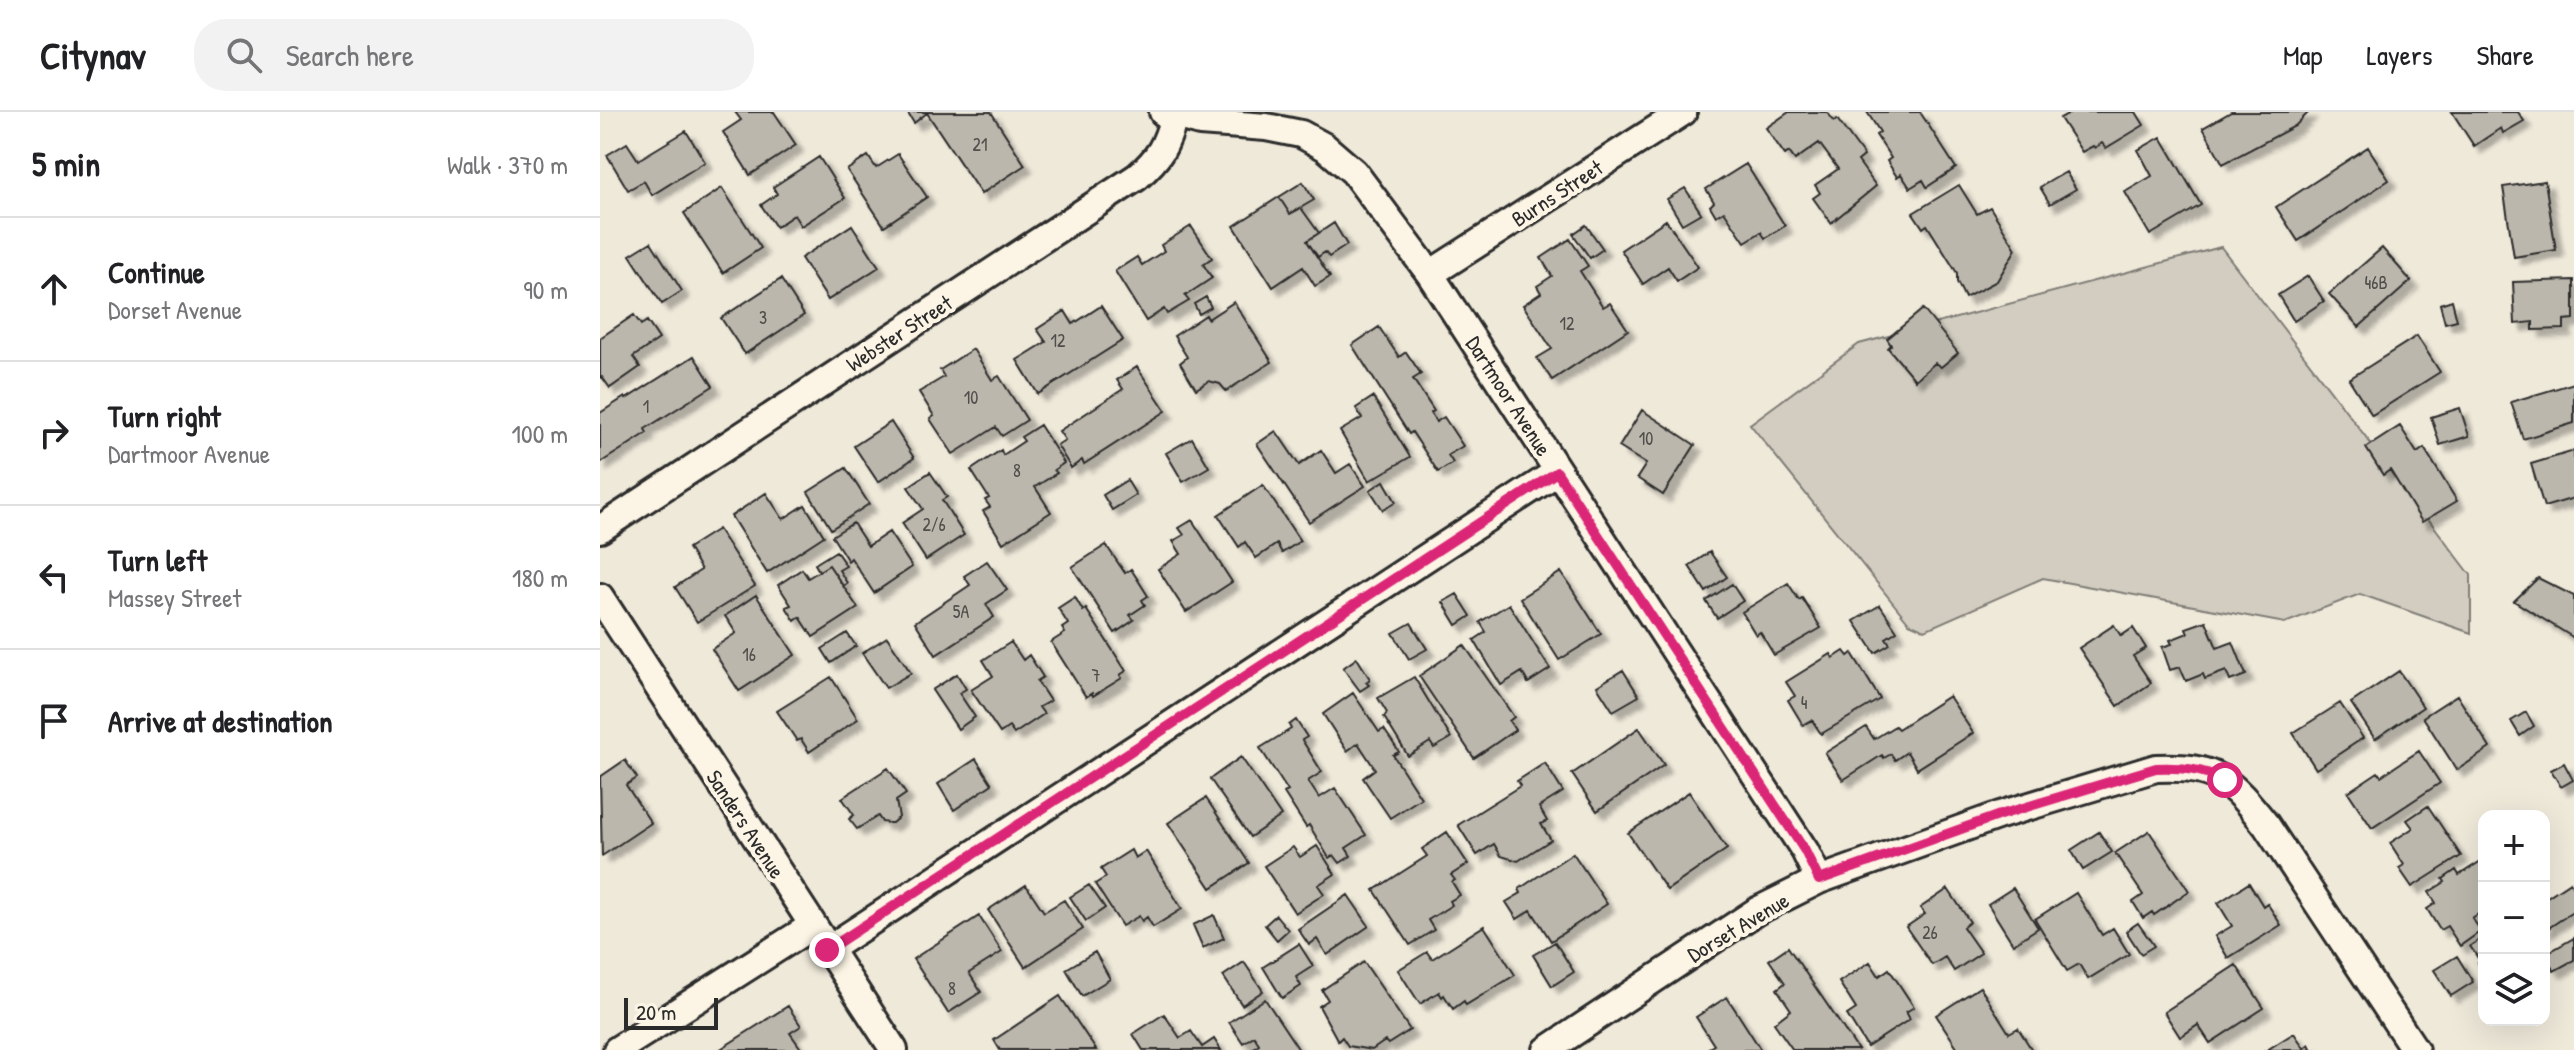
<!DOCTYPE html>
<html lang="en">
<head>
<meta charset="utf-8">
<style>
  :root { --surface:#fff; --page:#f2f2f2; --text:#202124; --muted:#757577; --line:#e0e0e0 }
  body { margin:0; font-family:"Patrick Hand",sans-serif; background:var(--page); color:var(--text) }
  .controls { position:absolute; right:24px; bottom:24px; display:grid; overflow:hidden; border-radius:16px; box-shadow:0 8px 32px #0002 }
  .controls button { width:72px; height:72px; display:grid; place-items:center; padding:0; border:0; border-bottom:2px solid var(--line); background:var(--surface); color:var(--text); font:40px sans-serif }
  .scale { position:absolute; left:24px; bottom:20px; width:94px; box-sizing:border-box; padding-left:8px; border:4px solid #2b2b2b; border-top:0; font-size:22px; line-height:28px; white-space:nowrap; color:#2b2b2b; -webkit-text-stroke:6px #fcf5e5; paint-order:stroke }
  .stop { position:absolute; width:24px; height:24px; margin:-18px; border:6px solid #db2777; border-radius:50%; background:#fff }
  .stop.end { background:#db2777; border-color:#fff; box-shadow:0 2px 8px #0008 }
  .list { margin:0; padding:0; list-style:none }
  h2 { display:flex; justify-content:space-between; align-items:center; height:104px; margin:0; padding:0 32px; font-size:34px }
  h2 small { font-size:26px; font-weight:400; color:var(--muted) }
  .list li { display:grid; grid-template-columns:52px 1fr auto; gap:24px; align-items:center; box-sizing:border-box; height:144px; padding:0 32px; border-top:2px solid var(--line) }
  .list b { display:block; font-size:30px; white-space:nowrap }
  .list p { margin:0; font-size:26px; white-space:nowrap; color:var(--muted) }
  .list em { font-size:26px; font-style:normal; color:var(--muted) }
  .icon { flex:none; width:44px; height:44px; fill:none; stroke:currentColor; stroke-width:2; stroke-linecap:round; stroke-linejoin:round }
  .map { position:relative; flex:none; width:1974px; height:938px; overflow:hidden }
  header { display:flex; align-items:center; gap:48px; box-sizing:border-box; height:112px; padding:0 40px; background:var(--surface); border-bottom:2px solid var(--line) }
  header strong { font-size:38px }
  nav { display:flex; gap:44px; margin-inline-start:auto; font-size:28px }
  .search { width:560px; height:72px; background:var(--page); display:flex; align-items:center; gap:20px; box-sizing:border-box; padding:0 28px; border-radius:32px; color:var(--muted); font-size:30px }
  main { display:flex }
  aside { flex:1; background:var(--surface) }
  .map>svg:first-child { display:block }
  .green { fill:#d2cdc0; stroke:#7e7c76; stroke-width:2 }
  .building { fill:#bcb7ac; stroke:#2b2b2b; stroke-width:2; filter:url(#shadow) }
  .lines { fill:none; stroke-linecap:round; stroke-linejoin:round }
  .minor-casing { stroke:#2b2b2b; stroke-width:32 }
  .minor { stroke:#fcf5e5; stroke-width:26 }
  .route { stroke:#db2777; stroke-width:10 }
  .labels { text-anchor:middle; dominant-baseline:central; stroke-width:8; stroke-linejoin:round; paint-order:stroke }
  .number-label { font-size:18px; fill:#4f4e4b }
  .street-label { font-size:22px; fill:#2b2b2b; stroke:#fcf5e5 }
</style>
</head>
<body>
<header>
<strong>Citynav</strong>
<div class="search"><svg class="icon" aria-label="search" viewBox="0 0 24 24"><circle cx="10" cy="10" r="6"/><path d="M15 15l6 6"/></svg>Search here</div>
<nav><a>Map</a><a>Layers</a><a>Share</a></nav>
</header>
<main>
<aside>
<h2>5 min<small>Walk · 370 m</small></h2>
<ul class="list">
<li><svg class="icon" aria-label="ahead" viewBox="0 0 24 24"><path d="M12 20V5M6 11l6-6 6 6"/></svg><div><b>Continue</b><p>Dorset Avenue</p></div><em>90 m</em></li>
<li><svg class="icon" aria-label="right" viewBox="0 0 24 24"><path d="M7 20v-9h11M14 6l5 5-5 5"/></svg><div><b>Turn right</b><p>Dartmoor Avenue</p></div><em>100 m</em></li>
<li><svg class="icon" aria-label="left" viewBox="0 0 24 24"><path d="M17 20v-9H6M10 6l-5 5 5 5"/></svg><div><b>Turn left</b><p>Massey Street</p></div><em>180 m</em></li>
<li><svg class="icon" aria-label="arrive" viewBox="0 0 24 24"><path d="M6 21V4h12l-3 4 3 4H6"/></svg><div><b>Arrive at destination</b></div></li>
</ul>
</aside>
<div class="map">
<svg width="1974" height="938" viewBox="0 0 1974 938">
  <defs>
    <filter id="shadow"><feDropShadow dx="7" dy="7" stdDeviation="2" flood-color="#0004"/></filter>
  </defs>
  <rect width="100%" height="100%" fill="#efe9da"/>
  <filter id="ink" filterUnits="userSpaceOnUse"><feTurbulence type="fractalNoise" baseFrequency=".0125" numOctaves="2"/><feDisplacementMap in="SourceGraphic" scale="16" xChannelSelector="R" yChannelSelector="G"/><feConvolveMatrix kernelMatrix="1 2 1 2 8 2 1 2 1" color-interpolation-filters="sRGB"/></filter>
  <g filter="url(#ink)">
    <!-- green -->
    <path class="green" d="M1621 135 1871 463V521L1760 482 1685 511 1443 466 1325 518 1309 511 1150 312 1259 232Z"/>
    <!-- building -->
    <path class="building" d="M135 0H174L196 33 150 63 123 20 141 8Z
      M307 0H391L425 53 381 82 327 1 314 11Z
      M1189 0H1227L1234 9 1237 7 1264 44 1258 49 1276 74 1231 111 1213 86 1220 81 1215 73 1238 57 1219 31 1195 48 1189 40 1185 43 1166 16Z
      M1267 0H1320L1356 56 1327 75 1323 68 1310 76 1301 62 1297 65 1287 49 1291 46 1276 23 1280 20Z
      M1471 0H1536L1544 13 1506 36 1502 31 1495 36 1493 34 1482 40 1460 6Z
      M1631 0H1709L1695 14 1623 52 1603 16Z
      M1852 0H1918L1924 9 1903 21 1901 16 1874 34Z
      M86 19 105 50 52 83 44 69 28 78 7 43 27 31 38 48Z
      M1561 25 1601 93 1550 123 1525 80 1552 64 1538 38Z
      M1768 35 1789 68 1698 129 1676 95Z
      M298 42 327 85 284 114 247 58 268 44 276 56Z
      M219 45 245 86 201 114 194 103 176 115 161 93 177 82 173 75Z
      M1146 52 1185 114 1165 126 1161 120 1145 130 1124 99 1116 104 1110 94 1114 90 1106 77Z
      M1466 60 1476 77 1450 92 1440 75Z
      M1945 69 1956 138 1914 145 1903 75Z
      M703 70 714 88 690 102 679 85Z
      M1359 73 1377 102 1390 95 1416 137 1397 169 1365 186 1357 170V161L1327 113 1323 116 1313 101Z
      M122 76 161 136 123 161 84 101Z
      M1085 76 1101 101 1082 112 1067 87Z
      M679 85 690 102 701 96 719 121 707 129 730 165 715 174 703 155 673 175 634 114Z
      M1066 108 1098 155 1077 169 1068 155 1043 172 1021 138Z
      M734 111 747 133 729 145 725 140 718 145 707 129Z
      M252 113 279 155 228 188 201 146Z
      M986 113 1003 137 990 146 973 122Z
      M591 114 612 146 603 152 612 166 585 184 589 189 567 202 564 197 546 209 515 159 537 145 542 153 564 139 561 133Z
      M970 127 988 154 980 159 1003 195 1010 191 1028 218 952 268 937 246 952 237 923 193 941 181 937 174 952 164 941 146Z
      M51 130 82 179 62 192 30 143Z
      M1782 136 1811 169 1759 215 1729 182Z
      M1708 164 1724 189 1694 209 1678 183Z
      M181 167 204 203 145 242 121 206Z
      M1974 168V207L1964 208V217L1933 218V210L1915 212 1913 170Z
      M606 185 611 195 599 202 594 192Z
      M1852 188 1857 208 1845 211 1840 192Z
      M634 190 672 250 626 279 620 272 609 269 596 277 580 251 587 245 574 224 606 203 608 207Z
      M501 194 523 228 438 282 417 248 446 230 437 217 465 199 473 212Z
      M1323 197 1358 241 1341 255 1335 251 1315 268 1288 236 1291 233 1287 227Z
      M34 203 41 213 47 209 59 227 33 245 40 255 10 276 2 265 0 266V226Z
      M779 215 799 245 806 240 821 262 813 267 834 299 831 301 836 310 844 305 863 334 848 343 853 351 838 360 812 320 809 322 752 233Z
      M1817 224 1840 260 1772 303 1749 267Z
      M373 237 392 268 399 264 427 308 402 324 396 315 353 342 330 307 334 304 319 280 344 265 340 258Z
      M94 244 113 274 45 317 47 321 0 351V301L25 285 26 287Z
      M537 255 566 299 484 352 482 348 471 356 457 333 465 328 459 319 523 277 517 268Z
      M1974 271V311L1923 327 1911 290Z
      M773 285 810 345 769 369 740 319 762 306 756 296Z
      M1860 296 1869 324 1840 333 1831 305Z
      M1042 298 1095 333 1063 383 1037 366 1046 352 1019 335Z
      M291 310 314 346 278 370 254 334Z
      M440 313 464 351 454 358 457 361 435 375 451 400 403 431 383 399 390 395 385 388 389 386 371 358 401 338 403 343 424 329 421 325Z
      M1800 314 1817 341 1824 336 1857 389 1822 410 1790 358 1783 363 1766 336Z
      M676 319 699 353 721 338 736 361 750 352 765 374 709 410 657 332Z
      M592 326 609 355 583 370 566 341Z
      M1974 339V386L1944 395 1931 352Z
      M246 356 269 392 231 417 208 380Z
      M330 360 347 385 342 388 364 423 326 448 302 411 323 397 308 375Z
      M527 368 536 383 512 398 503 383Z
      M784 369 796 390 783 398 770 378Z
      M663 373 700 429 682 441 677 432 656 446 645 430 639 435 618 403Z
      M166 381 183 407 205 393 224 424 167 461 131 404Z
      M592 408 632 470 586 500 558 457 581 442 573 429 584 423 579 416Z
      M253 411 268 434 289 420 312 455 274 481 251 446 248 449 232 424Z
      M118 417 155 474 97 510 75 475 101 458 88 436Z
      M506 433 525 461 531 457 548 484 542 488 545 493 530 503 534 508 515 521 472 455Z
      M236 439 246 454 239 458 247 471 243 474 229 453 219 459 215 452Z
      M1110 440 1127 465 1106 480 1089 454Z
      M387 449 407 478 386 492 394 505 336 543 315 510 370 473 364 464Z
      M229 453 258 496 213 525 200 505 195 509 186 495 191 493 178 473 202 457 208 466Z
      M961 460 1001 522 959 548 920 486Z
      M1938 466 1974 484V526L1914 489Z
      M1188 471 1199 488 1202 486 1221 516 1174 543 1160 520 1156 523 1142 500Z
      M1132 472 1143 489 1117 506 1106 489Z
      M857 482 871 504 857 513 843 490Z
      M156 483 195 543 139 579 112 537 136 521 125 504Z
      M475 485 483 499 486 497 526 559 520 563 522 566 493 584 492 581 486 585 451 530 465 521 462 516 468 512 458 496Z
      M909 492 950 557 928 571 922 560 901 573 874 528 886 520 880 510Z
      M1280 493 1297 519 1286 526 1290 532 1275 541 1254 509Z
      M1606 509 1617 536 1633 530 1646 563 1630 569 1626 559 1605 567 1603 562 1586 569 1580 555 1570 558 1562 535 1572 532 1570 528 1588 521 1586 516Z
      M811 511 827 537 809 547 793 521Z
      M1514 513 1521 524 1533 516 1546 536 1533 544 1551 571 1518 594 1479 536Z
      M247 521 256 534 231 551 222 537Z
      M287 525 311 561 286 576 262 541Z
      M411 530 423 548 429 543 443 565 437 569 450 589 439 595 444 602 414 622 409 615 400 621 371 578 393 564 383 548Z
      M864 533 914 605 909 609 915 618 874 646 819 564Z
      M1244 539 1248 544 1252 541 1280 587 1221 622 1212 608 1203 613 1188 588 1195 584 1186 570 1231 542 1233 546Z
      M757 546 770 567 766 570 769 573 760 579 743 556Z
      M1023 558 1039 584 1013 599 997 574Z
      M1799 559 1823 595 1775 627 1751 591Z
      M357 562 366 577 359 581 375 605 358 617 332 578Z
      M231 565 258 607 209 640 201 627 197 629 177 599Z
      M814 565 851 626 834 636 830 630 808 644 784 605 787 601 778 586Z
      M753 581 779 620 784 617 799 640 793 643 821 686 790 706 763 666 775 657 758 631 747 639 723 602Z
      M1857 583 1890 636 1857 658 1823 605Z
      M1349 584 1373 621 1317 657 1307 640 1295 648 1291 642 1284 646 1282 643 1243 668 1225 641 1266 615 1274 627 1295 614 1298 617Z
      M1740 591 1763 626 1716 657 1693 621Z
      M1926 600 1934 614 1920 624 1911 609Z
      M696 608 707 625 702 628 722 660 708 669 719 686 735 676 766 723 746 736 751 744 740 751 734 743 729 746 709 713 706 715 684 681 688 679 660 636 691 617 689 613Z
      M1039 616 1064 653 997 699 972 662Z
      M1819 639 1840 671 1772 716 1748 680 1778 660 1781 664Z
      M641 645 681 704 650 725 610 667Z
      M376 647 392 672 354 698 338 672Z
      M25 648 37 666 26 673 51 711 2 744 0 665Z
      M945 651 963 680 939 695 947 709 941 712 951 728 918 749 901 744 894 732 877 743 858 713 920 674 917 669Z
      M1964 651 1973 668 1961 675 1951 658Z
      M288 656 306 682 296 689 299 705 292 711H288L282 710 278 704 257 717 249 707 254 703 242 686Z
      M1089 680 1127 737 1067 778 1028 721Z
      M606 686 649 751 611 776 568 711Z
      M1828 694 1861 744 1812 775 1799 756 1804 753 1790 731 1813 716 1807 708Z
      M1549 719 1589 779 1554 803 1552 800 1543 806 1533 790 1543 783 1515 741Z
      M847 720 868 752 851 763 855 768 852 770 860 783 850 789 852 793 828 808 834 818 810 833 774 778 827 744 822 737Z
      M1499 720 1512 740 1483 758 1471 738Z
      M717 734 735 762 718 773 724 782 695 801 664 754 693 735 700 745Z
      M531 738 535 746 546 739 582 797 553 815 547 805 542 809 539 804 522 814 495 772 506 765 501 757Z
      M973 741 1007 792 951 829 931 798 917 807 906 790 921 781 919 777Z
      M1884 747V798L1872 806 1881 819 1860 834 1847 814 1840 818 1827 797 1836 791 1829 780 1845 770 1843 767 1856 758 1859 763Z
      M1970 770 1974 776V799L1944 819V787Z
      M1649 771 1663 794 1667 791 1681 813 1628 846 1615 824 1632 814 1618 791Z
      M426 773 444 800 464 788 483 817 425 855 388 798Z
      M489 773 505 796 486 809 470 785Z
      M1413 776 1438 816 1413 832 1388 792Z
      M1348 777 1370 810 1363 815 1381 841 1354 859 1345 845 1332 853 1306 815 1325 802 1320 796Z
      M1476 781 1502 823 1513 816 1529 842 1488 867 1479 852 1467 859 1435 807Z
      M748 783 769 814 727 843 717 827 709 833 698 817Z
      M614 803 624 826 603 836 593 813Z
      M676 803 688 818 677 828 665 813Z
      M379 804 402 840 369 861 381 880 348 901 313 847Z
      M1538 811 1554 834 1541 842 1526 819Z
      M884 814 915 863 866 893 864 889 853 897 844 883 842 885 839 880 820 892 798 858 827 840 832 847Z
      M1884 825V861L1878 851 1880 849 1870 834Z
      M1974 826V848L1954 859 1944 843Z
      M955 830 974 860 952 874 933 843Z
      M699 832 713 854 696 865 701 874 682 886 663 855Z
      M1188 835 1258 938H1193L1174 911 1191 898 1177 877 1185 871 1169 848Z
      M495 840 510 867 482 884 466 857Z
      M1857 844 1873 870 1851 884 1834 858Z
      M644 850 663 879 642 893 623 864Z
      M764 850 810 918 788 932 785 929 772 938 748 934 742 925 738 929 719 894 728 888 722 878Z
      M1270 850 1279 864 1289 857 1314 895 1306 900 1310 907 1267 935 1247 903 1256 897 1239 870Z
      M1636 853 1664 896 1610 931 1598 913 1580 925 1564 900Z
      M1380 875 1409 921 1418 916 1432 938H1359L1336 903Z
      M460 884 496 938H400L394 928Z
      M1127 885 1161 938H1105L1114 933 1096 905Z
      M665 887 699 938H651L659 932 654 924 643 931 629 910Z
      M188 894 201 914 190 921 202 938H119Z
      M564 902 580 926 591 919 602 935 614 927 621 938H543L533 922Z
      M1694 921 1704 936 1709 932 1712 938H1667Z"/>
    <g class="lines">
      <!-- minor casing -->
      <g class="minor-casing">
        <path id="minor" d="M563 0 600 10 666 15 701 22 725 35 754 60 830 162 1205 739 1219 768
          M830 162 1083 0
          M0 417 537 65C560 45 566 34 574 5
          M0 485 294 938
          M227 838 957 360
          M17 938 212 814
          M947 938 1157 799 1219 768 1400 703 1556 656C1616 653 1630 668 1666 713L1815 938"/>
      </g>
      <!-- minor -->
      <use href="#minor" class="minor"/>
    </g>
  </g>
  <g class="lines" filter="url(#ink)">
    <!-- route -->
    <path class="route" d="M227 838 957 360 1205 739 1219 768 1400 703 1556 656C1582 655 1601 657 1625 668"/>
  </g>
  <g class="labels">
    <!-- number labels -->
    <g class="number-label">
      <text x="380" y="32">21</text>
      <text x="1776" y="170">46B</text>
      <text x="163" y="205">3</text>
      <text x="967" y="211">12</text>
      <text x="458" y="228">12</text>
      <text x="371" y="285">10</text>
      <text x="46" y="294">1</text>
      <text x="1046" y="326">10</text>
      <text x="417" y="358">8</text>
      <text x="334" y="412">2/6</text>
      <text x="361" y="499">5A</text>
      <text x="149" y="542">16</text>
      <text x="496" y="563">7</text>
      <text x="1204" y="590">4</text>
      <text x="1330" y="820">26</text>
      <text x="352" y="876">8</text>
    </g>
    <!-- street labels -->
    <g class="street-label">
      <text transform="translate(957 81) rotate(-33)">Burns Street</text>
      <text transform="translate(299 221) rotate(-33)">Webster Street</text>
      <text transform="translate(909 284) rotate(57)">Dartmoor Avenue</text>
      <text transform="translate(146 712) rotate(57)">Sanders Avenue</text>
      <text transform="translate(1138 815) rotate(-31)">Dorset Avenue</text>
    </g>
  </g>
</svg>
<div class="controls">
<button>+</button>
<button>−</button>
<button><svg class="icon" aria-label="layers" viewBox="0 0 24 24"><path d="M12 4l9 5-9 5-9-5zM3 14l9 5 9-5"/></svg></button>
</div>
<div class="scale">20 m</div>
<div class="stop" style="left:1625px;top:668px"></div>
<div class="stop end" style="left:227px;top:838px"></div>
</div>
</main>
</body>
</html>
